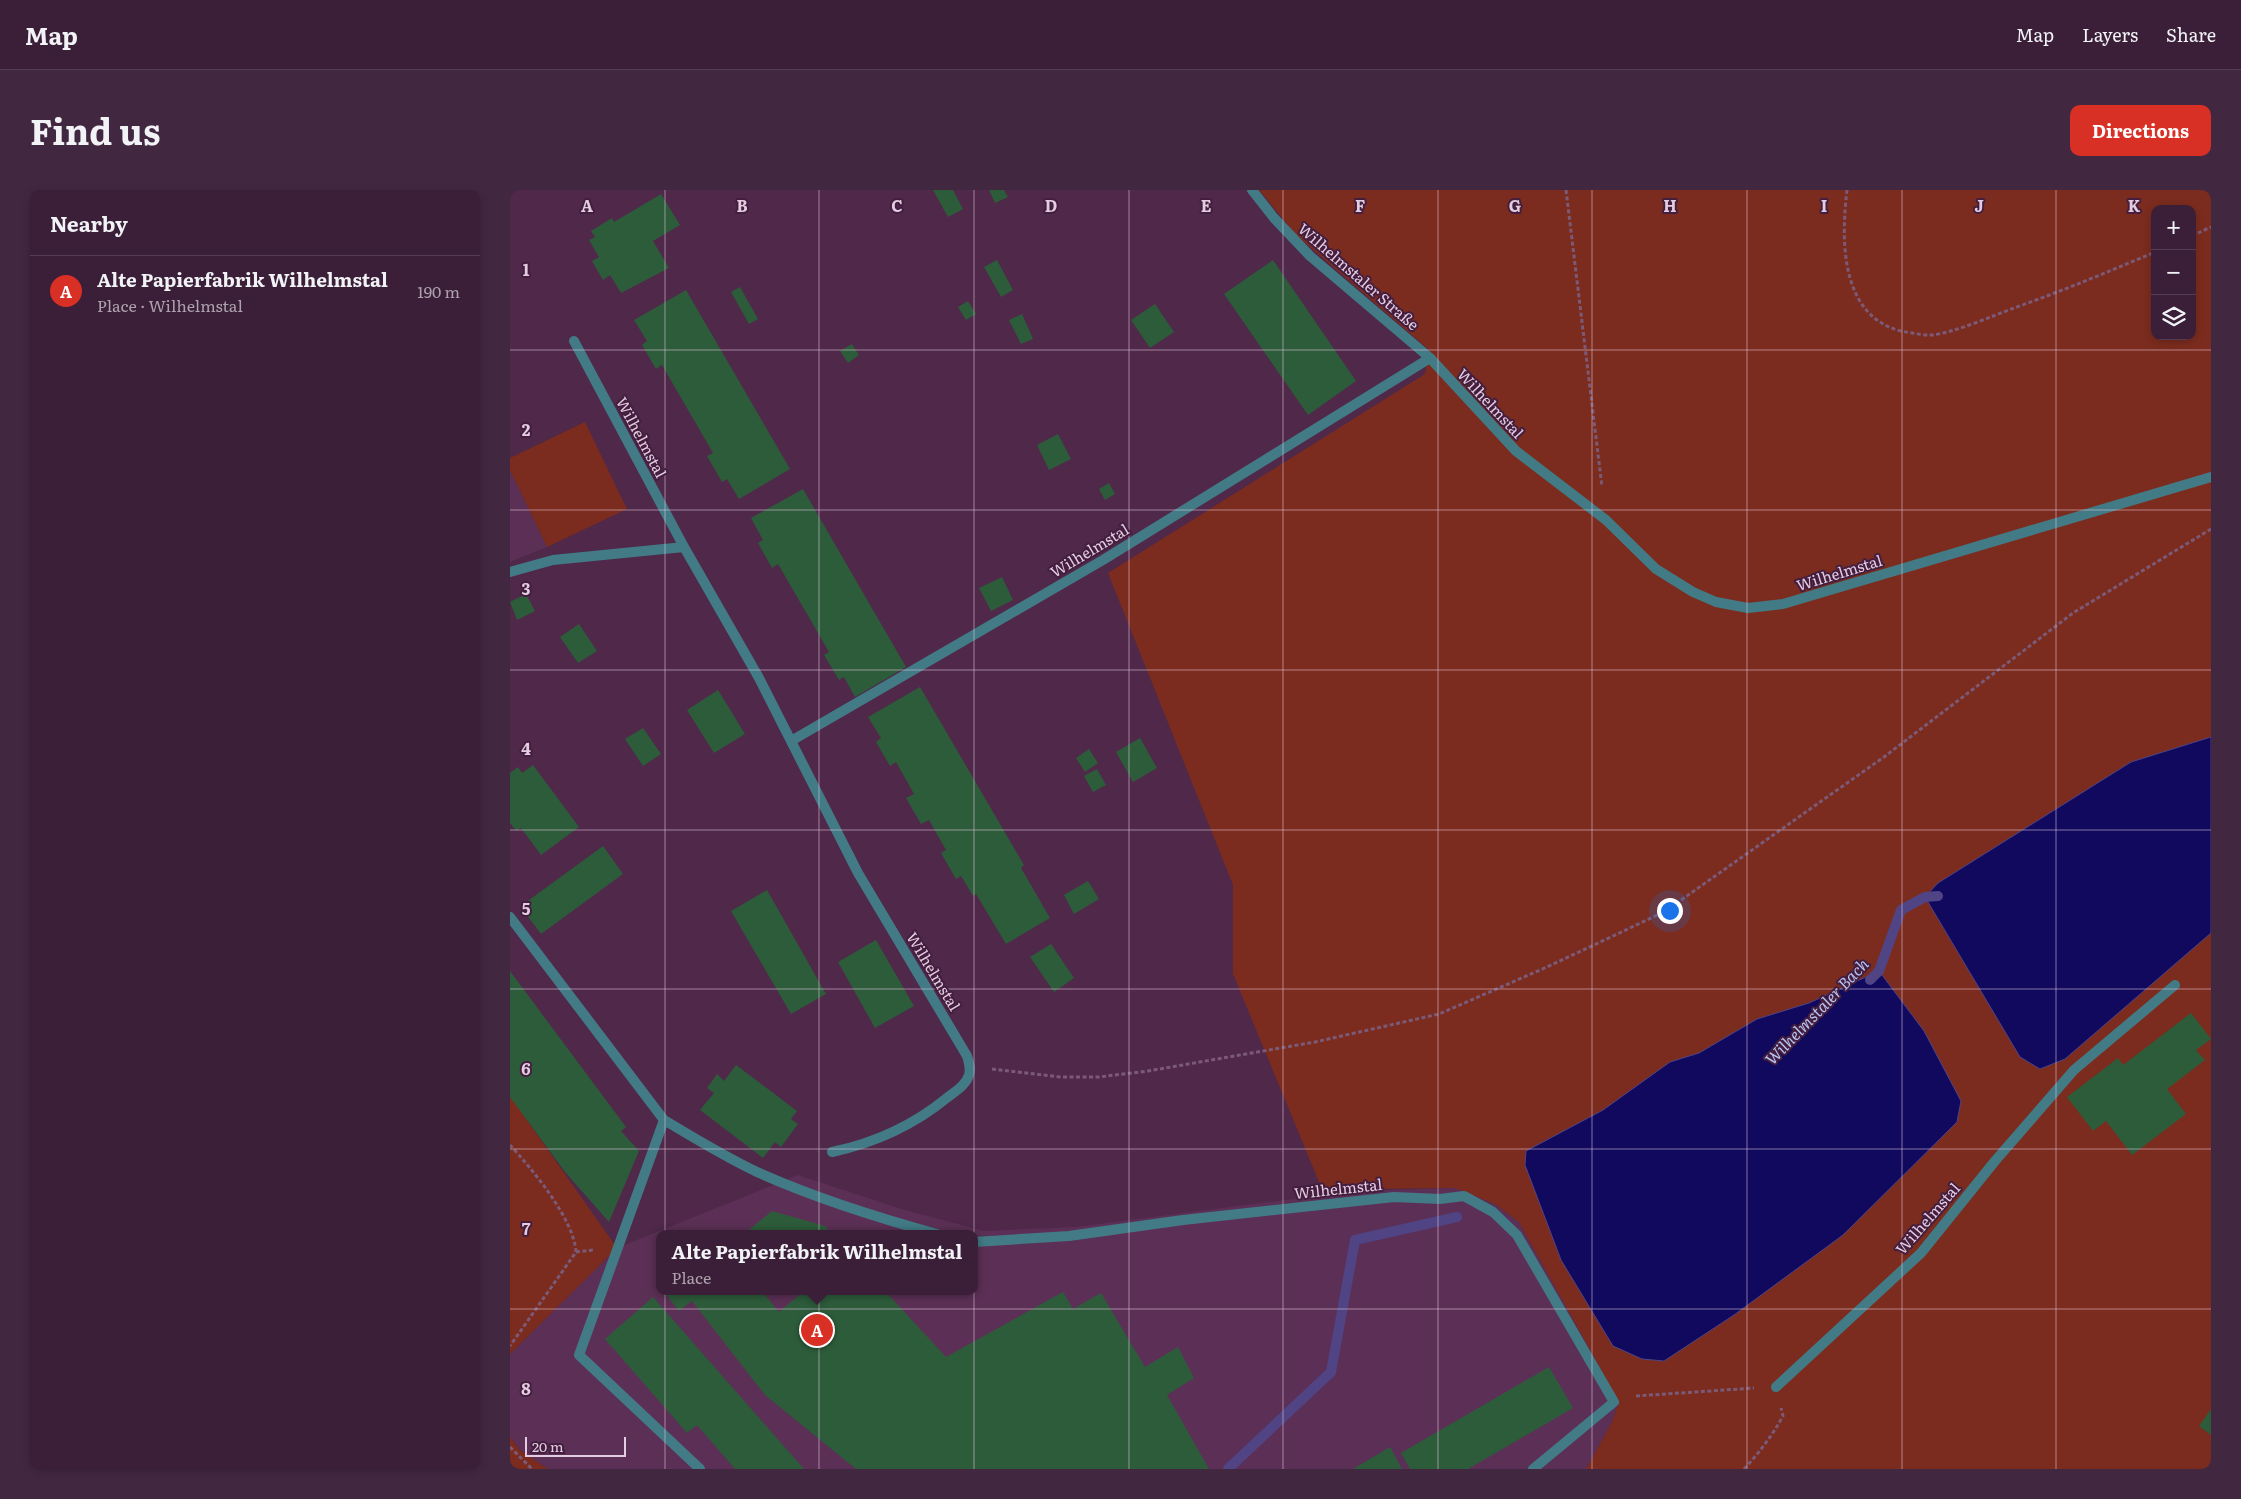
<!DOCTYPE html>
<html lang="en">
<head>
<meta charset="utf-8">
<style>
  :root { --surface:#3b1e38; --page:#422740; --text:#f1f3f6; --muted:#aca2ae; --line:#543c53; --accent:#d93025 }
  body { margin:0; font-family:Literata,serif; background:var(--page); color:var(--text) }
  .controls { position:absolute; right:15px; top:15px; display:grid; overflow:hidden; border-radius:10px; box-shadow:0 2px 8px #0003 }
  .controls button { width:45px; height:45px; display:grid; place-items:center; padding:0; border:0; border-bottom:1px solid var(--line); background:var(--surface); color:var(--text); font:25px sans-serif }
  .scale { position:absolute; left:15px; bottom:12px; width:101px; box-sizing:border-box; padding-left:5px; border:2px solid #e5cde1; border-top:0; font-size:14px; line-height:18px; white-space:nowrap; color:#e5cde1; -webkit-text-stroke:4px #431e3f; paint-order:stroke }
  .you { position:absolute; left:1159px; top:720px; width:18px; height:18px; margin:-12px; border:4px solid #fff; border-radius:50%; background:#1a73e8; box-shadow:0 0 0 8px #1a73e833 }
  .badge { display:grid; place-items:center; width:32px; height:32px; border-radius:50%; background:var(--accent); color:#fff; font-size:16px; font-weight:700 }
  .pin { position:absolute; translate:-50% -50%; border:2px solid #fff; box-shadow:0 1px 5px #0006 }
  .popup { position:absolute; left:146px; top:1040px; width:322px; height:65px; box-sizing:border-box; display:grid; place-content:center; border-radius:10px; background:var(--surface); filter:drop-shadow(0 1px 4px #0005); font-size:16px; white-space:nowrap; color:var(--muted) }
  .popup b { font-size:19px; color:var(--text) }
  .popup::after { content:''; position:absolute; left:50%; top:100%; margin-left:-10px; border:10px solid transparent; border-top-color:var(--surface) }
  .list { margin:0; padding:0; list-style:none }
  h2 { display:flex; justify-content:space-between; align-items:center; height:65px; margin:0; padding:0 20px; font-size:21px }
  h2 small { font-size:16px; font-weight:400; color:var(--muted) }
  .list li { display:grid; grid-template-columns:32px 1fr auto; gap:15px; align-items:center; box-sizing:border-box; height:70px; padding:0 20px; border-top:1px solid var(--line) }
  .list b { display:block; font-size:19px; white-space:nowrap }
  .list p { margin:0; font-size:16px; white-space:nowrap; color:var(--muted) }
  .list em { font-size:16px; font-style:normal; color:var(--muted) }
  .icon { flex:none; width:28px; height:28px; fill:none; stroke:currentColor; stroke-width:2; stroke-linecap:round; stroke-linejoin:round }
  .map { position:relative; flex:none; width:1701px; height:1279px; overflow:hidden; border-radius:10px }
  header { display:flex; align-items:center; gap:30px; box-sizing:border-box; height:70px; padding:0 25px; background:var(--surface); border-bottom:1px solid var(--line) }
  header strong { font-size:24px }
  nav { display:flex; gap:28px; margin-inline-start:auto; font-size:18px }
  .intro { display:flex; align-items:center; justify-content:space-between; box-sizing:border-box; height:120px; padding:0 30px }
  h1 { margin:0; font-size:35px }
  .button { padding:12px 22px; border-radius:10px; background:var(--accent); color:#fff; font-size:18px; font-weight:700 }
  main { display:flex; gap:30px; padding:0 30px }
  aside { flex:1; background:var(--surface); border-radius:10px; box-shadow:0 2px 8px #0003 }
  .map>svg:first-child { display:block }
  .built { fill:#5c3056; fill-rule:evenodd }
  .green { fill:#7b2c1e; fill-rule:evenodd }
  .water { fill:#10095e; stroke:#504485 }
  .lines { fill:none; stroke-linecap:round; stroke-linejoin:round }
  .stream { stroke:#504485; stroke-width:10 }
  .building { fill:#2d5c3b }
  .path { stroke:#7c5a77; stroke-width:3; stroke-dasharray:4 2.5; stroke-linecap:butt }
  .service { stroke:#427b86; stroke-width:10 }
  .minor { stroke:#427b86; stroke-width:10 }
  .grid { fill:none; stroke:#e5cde1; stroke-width:1; stroke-opacity:0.55 }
  .labels { text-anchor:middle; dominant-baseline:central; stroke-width:4; stroke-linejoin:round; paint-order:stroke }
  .street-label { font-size:15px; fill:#e5cde1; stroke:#431e3f }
  .water-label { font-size:16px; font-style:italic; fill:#b6c4f3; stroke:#431e3f }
  .grid-label { font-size:16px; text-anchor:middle; font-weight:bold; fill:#e5cde1; stroke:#431e3f; stroke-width:4; stroke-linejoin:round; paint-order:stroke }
</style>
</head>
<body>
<header>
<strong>Map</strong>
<nav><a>Map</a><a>Layers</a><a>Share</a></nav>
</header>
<div class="intro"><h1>Find us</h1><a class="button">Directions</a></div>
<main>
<aside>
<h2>Nearby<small></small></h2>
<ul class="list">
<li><span class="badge">A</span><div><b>Alte Papierfabrik Wilhelmstal</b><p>Place · Wilhelmstal</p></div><em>190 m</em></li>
</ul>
</aside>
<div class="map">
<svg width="1701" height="1279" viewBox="0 0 1701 1279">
  <rect width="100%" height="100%" fill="#4f284a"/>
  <!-- built -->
  <path class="built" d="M0 280 37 357 0 372Z
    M288 985 391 1019 474 1041 566 1037 844 1001 945 998 985 1014 1009 1032 1109 1212 1102 1232 1076 1279H38L10 1260 0 1247V1164L107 1058ZM150 1044H464V1101H150Z"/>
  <!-- green -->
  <path class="green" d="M749 0H1701V547L1621 572 1428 693 1415 707 1530 879 1555 869 1701 743V1279H1076L1102 1232 1109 1212 1009 1032 985 1014 945 998 860 999 814 1004 723 784V695L598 383 915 184 919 160 786 45ZM1645 19H1682V146H1645ZM1369 781 1447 932 1333 1045 1224 1125 1093 920 1160 872 1189 863 1247 829 1299 813Z
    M75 232 117 319 37 357 0 280V268Z
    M0 906 107 1058 0 1164Z
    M0 1247 10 1260 38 1279H0Z"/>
  <!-- water -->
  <path class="water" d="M1701 547V743L1555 869 1530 879 1510 867 1415 707 1428 693 1621 572Z
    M1369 781 1414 841 1451 911 1447 932 1333 1045 1224 1125 1154 1171 1132 1169 1103 1156 1051 1070 1015 975 1016 961 1093 920 1160 872 1189 863 1247 829 1299 813Z"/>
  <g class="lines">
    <!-- stream -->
    <path class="stream" d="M1360 790 1369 781 1391 720 1415 707 1428 706
      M718 1279 821 1182 845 1050 947 1027"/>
  </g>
  <!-- building -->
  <path class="building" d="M423 0H443L453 19 438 27Z
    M479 0H494L498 7 485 13Z
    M151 4 170 35 143 51 159 78 111 103 100 85 93 90 82 71 89 67 79 50 85 47 81 41 102 28 104 32Z
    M487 70 503 100 491 107 474 77Z
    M763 70 846 191 798 225 714 104Z
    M230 97 248 129 239 134 221 102Z
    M176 100 280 279 229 309 217 289 212 292 197 266 203 263 152 175 146 179 132 155 137 151 124 130Z
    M458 111 466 124 456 130 448 117Z
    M645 114 664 142 640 158 621 130Z
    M512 124 523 149 511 154 499 130Z
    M342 154 349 165 338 173 330 161Z
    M548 244 561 269 539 280 527 255Z
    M599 293 605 304 595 310 589 299Z
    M293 299 396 477 345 507 334 487 329 490 314 465 319 462 268 374 262 378 248 353 253 350 241 328Z
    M492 387 503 410 481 421 469 398Z
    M16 404 25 421 7 430 0 412Z
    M69 434 87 461 68 473 50 447Z
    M410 497 514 675 511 678 540 728 496 754 466 704 463 706 451 686 446 689 431 663 436 660 419 630 411 634 396 608 404 604 386 572 380 576 366 552 371 548 358 527Z
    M208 500 235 544 204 563 177 520Z
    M133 538 151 564 133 576 115 549Z
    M630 548 647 578 623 592 606 562Z
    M579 559 588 573 575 582 566 568Z
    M23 575 69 637 31 665 11 638 6 641 0 633V583L8 577 12 583Z
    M587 579 596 595 583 602 574 586Z
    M93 656 113 684 31 744 16 724 15 713Z
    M578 691 589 709 564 724 554 705Z
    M257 700 316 804 281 824 221 721Z
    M366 750 404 816 365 838 328 772Z
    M541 754 564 788 544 802 520 767Z
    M0 781 116 937 111 941 129 961 99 1032 55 982 0 907Z
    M1681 823 1701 849 1686 860 1695 870 1657 899 1676 924 1622 965 1596 931 1583 941 1557 907 1608 868 1613 875Z
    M226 875 287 921 281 929 288 934 271 957 265 952 253 968 190 920 204 903 197 898 207 884 214 891Z
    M262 1021 315 1036 322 1044H234Z
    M153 1101H252L269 1122 294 1101H375L436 1167 553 1102 563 1119 591 1103 635 1177 668 1157 684 1188 657 1205 699 1279H346L255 1205 182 1111 169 1121Z
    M143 1107 294 1279H225L187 1235 177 1243 95 1149Z
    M1039 1177 1063 1218 958 1279H900L891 1263Z
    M1701 1219V1245L1689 1236Z
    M880 1257 892 1279H843Z"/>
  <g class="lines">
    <!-- path -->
    <path class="path" d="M1056 0 1092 297
      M1337 0C1331 50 1330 126 1391 141 1401 143 1411 145 1421 145 1444 143 1482 126 1504 118 1552 101 1598 82 1645 62
      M1682 46 1701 37
      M482 879 550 887H589L638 881 805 852 929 824 1037 777 1154 722 1374 567 1563 423 1701 339
      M0 955C22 979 64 1029 66 1062L0 1156
      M66 1062 83 1060
      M1126 1206 1244 1198
      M0 1257 22 1279
      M1234 1279C1249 1263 1262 1246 1273 1226L1271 1218"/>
    <!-- service -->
    <path class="service" d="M920 168 1006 261 1096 330 1146 379 1183 402 1206 412 1238 418 1273 414 1701 287
      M464 1052 559 1046 673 1030 884 1007 930 1009 954 1006 983 1022 1007 1045 1104 1212 1023 1279
      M1266 1197 1411 1063 1485 971 1564 880 1665 795
      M190 1279 69 1165 154 930C184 948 215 967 247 982 305 1008 365 1027 427 1044"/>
    <!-- minor -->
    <path class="minor" d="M64 151 174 357 249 488 348 683 457 866C459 872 461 878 459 885 456 895 446 901 438 907 404 935 365 953 322 962
      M0 382 43 370 174 357
      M281 551 593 370 920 168 800 66 764 28 742 0
      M0 727 154 930"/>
  </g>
  <!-- grid -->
  <path class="grid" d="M155 0V1279M309 0V1279M464 0V1279M619 0V1279M773 0V1279M928 0V1279M1082 0V1279M1237 0V1279M1392 0V1279M1546 0V1279M0 160H1701M0 320H1701M0 480H1701M0 640H1701M0 799H1701M0 959H1701M0 1119H1701"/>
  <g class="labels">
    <!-- street labels -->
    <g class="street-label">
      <text transform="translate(849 86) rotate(41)">Wilhelmstaler Straße</text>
      <text transform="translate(981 213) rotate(47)">Wilhelmstal</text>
      <text transform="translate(132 247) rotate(62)">Wilhelmstal</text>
      <text transform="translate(579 360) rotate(-31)">Wilhelmstal</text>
      <text transform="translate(1329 382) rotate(-17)">Wilhelmstal</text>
      <text transform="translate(424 781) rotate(59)">Wilhelmstal</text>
      <text transform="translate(828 998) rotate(-6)">Wilhelmstal</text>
      <text transform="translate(1417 1028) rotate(-49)">Wilhelmstal</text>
    </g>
    <!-- water labels -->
    <g class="water-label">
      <text transform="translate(1306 821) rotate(-46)">Wilhelmstaler Bach</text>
    </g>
  </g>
  <g class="grid-label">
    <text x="77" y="22">A</text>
    <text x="232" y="22">B</text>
    <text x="387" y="22">C</text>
    <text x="541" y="22">D</text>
    <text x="696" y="22">E</text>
    <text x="850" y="22">F</text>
    <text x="1005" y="22">G</text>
    <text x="1160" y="22">H</text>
    <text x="1314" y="22">I</text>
    <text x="1469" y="22">J</text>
    <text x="1624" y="22">K</text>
    <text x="16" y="86">1</text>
    <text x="16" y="246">2</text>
    <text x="16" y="405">3</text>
    <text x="16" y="565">4</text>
    <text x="16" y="725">5</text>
    <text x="16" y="885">6</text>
    <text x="16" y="1045">7</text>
    <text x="16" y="1205">8</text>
  </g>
</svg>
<div class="controls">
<button>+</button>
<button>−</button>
<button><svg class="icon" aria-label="layers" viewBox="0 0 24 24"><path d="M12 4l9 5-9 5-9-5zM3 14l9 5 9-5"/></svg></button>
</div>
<div class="scale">20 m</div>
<div class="you"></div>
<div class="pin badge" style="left:307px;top:1140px">A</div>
<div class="popup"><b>Alte Papierfabrik Wilhelmstal</b>Place</div>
</div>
</main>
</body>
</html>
